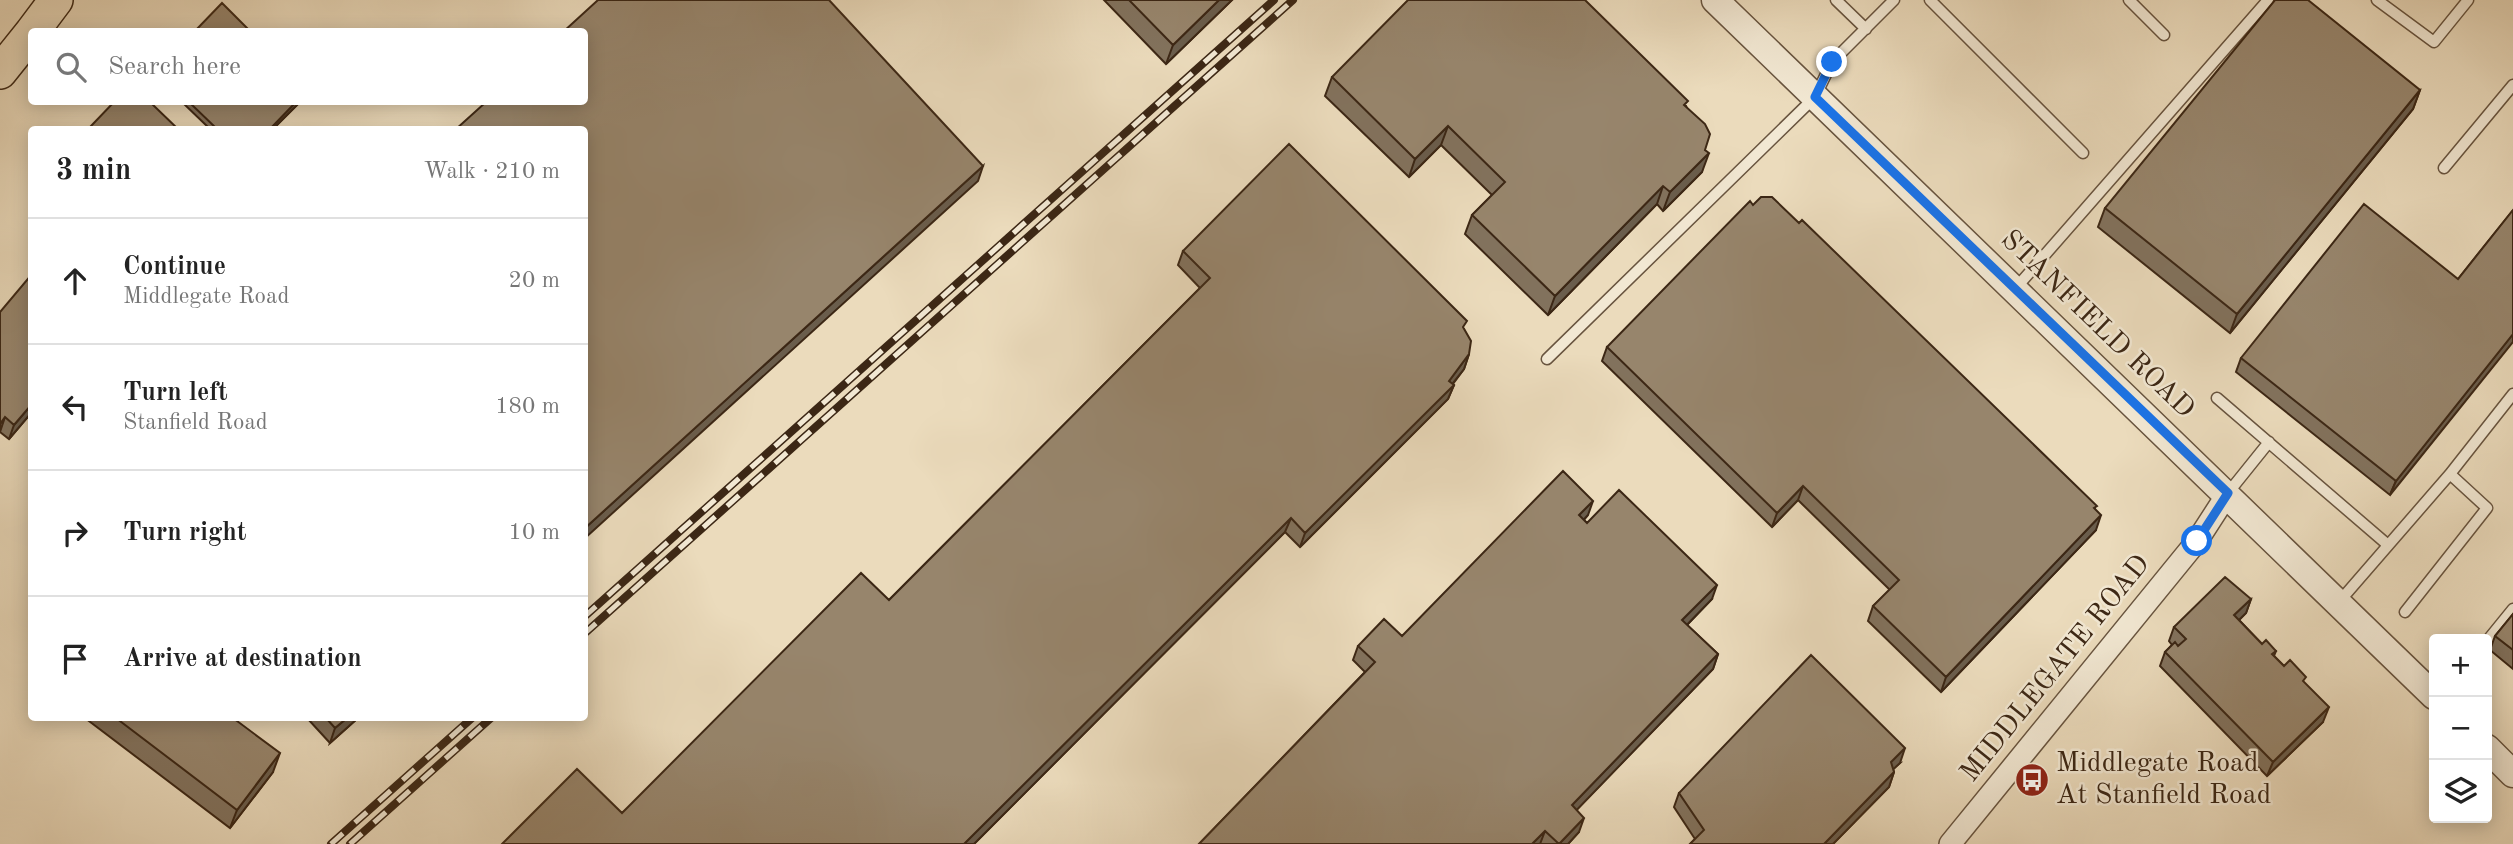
<!DOCTYPE html>
<html lang="en">
<head>
<meta charset="utf-8">
<style>
  :root { --surface:#fff; --page:#f6f6f6; --text:#222; --muted:#767676; --line:#e0e0e0 }
  body { margin:0; font-family:"Old Standard TT",serif; background:var(--page); color:var(--text) }
  .controls { position:absolute; right:21px; bottom:21px; display:grid; overflow:hidden; border-radius:7px; box-shadow:0 4px 18px #0003 }
  .controls button { width:63px; height:63px; display:grid; place-items:center; padding:0; border:0; border-bottom:2px solid var(--line); background:var(--surface); color:var(--text); font:35px sans-serif }
  .stop { position:absolute; width:21px; height:21px; margin:-16px; border:5px solid #1a73e8; border-radius:50%; background:#fff }
  .stop.end { background:#1a73e8; border-color:#fff; box-shadow:0 2px 7px #0008 }
  .list { margin:0; padding:0; list-style:none }
  h2 { display:flex; justify-content:space-between; align-items:center; height:91px; margin:0; padding:0 28px; font-size:30px }
  h2 small { font-size:23px; font-weight:400; color:var(--muted) }
  .list li { display:grid; grid-template-columns:46px 1fr auto; gap:21px; align-items:center; box-sizing:border-box; height:126px; padding:0 28px; border-top:2px solid var(--line) }
  .list b { display:block; font-size:26px; white-space:nowrap }
  .list p { margin:0; font-size:23px; white-space:nowrap; color:var(--muted) }
  .list em { font-size:23px; font-style:normal; color:var(--muted) }
  .icon { flex:none; width:38px; height:38px; fill:none; stroke:currentColor; stroke-width:2; stroke-linecap:round; stroke-linejoin:round }
  .map { position:relative; flex:none; width:2513px; height:844px; overflow:hidden }
  .search { position:absolute; background:var(--surface); box-shadow:0 4px 18px #0003; left:28px; top:28px; width:560px; height:77px; display:flex; align-items:center; gap:18px; box-sizing:border-box; padding:0 24px; border-radius:7px; color:var(--muted); font-size:26px }
  .panel { position:absolute; background:var(--surface); box-shadow:0 4px 18px #0003; left:28px; top:126px; width:560px; height:595px; border-radius:7px }
  .map>svg:first-child { display:block }
  .lines { fill:none; stroke-linecap:round; stroke-linejoin:round }
  .service-casing { stroke:#68543f; stroke-width:13 }
  .minor-casing { stroke:#68543f; stroke-width:24 }
  .tertiary-casing { stroke:#68543f; stroke-width:29 }
  .primary-casing { stroke:#3c2715; stroke-width:36 }
  .service { stroke:#f2e8d3; stroke-width:10 }
  .minor { stroke:#f2e8d3; stroke-width:21 }
  .tertiary { stroke:#f2e8d3; stroke-width:26 }
  .primary { stroke:#ebdbbc; stroke-width:33 }
  .rail-casing { stroke:#3c2715; stroke-width:8 }
  .rail { stroke:#f2e8d3; stroke-width:5; stroke-dasharray:16; stroke-linecap:butt }
  .wall { fill:#82725d; stroke:#3c2715; stroke-width:2 }
  .shaded-wall { fill:#6a5d4c; stroke:#3c2715; stroke-width:2 }
  .building { fill:#97856c; stroke:#3c2715; stroke-width:2 }
  .route { stroke:#1a73e8; stroke-width:9 }
  .labels { text-anchor:middle; dominant-baseline:central; stroke-width:5; stroke-linejoin:round; paint-order:stroke }
  .street-label { font-size:28px; fill:#3c2715; stroke:#f2e8d3 }
  .poi-label { font-size:28px; fill:#3c2715; stroke:#f2e8d3; text-anchor:start }
</style>
</head>
<body>
<div class="map">
<svg width="2513" height="844" viewBox="0 0 2513 844">
  <rect width="100%" height="100%" fill="#ebdbbc"/>
  <filter id="stains"><feTurbulence type="fractalNoise" baseFrequency=".00286" numOctaves="4"/><feColorMatrix values="0 0 0 0 .2 0 0 0 0 .09 0 0 0 0 .02 0 0 0 .5 -.17"/></filter>
  <radialGradient id="worn" r=".72"><stop offset=".6" stop-color="#630" stop-opacity="0"/><stop offset="1" stop-color="#630" stop-opacity=".3"/></radialGradient>
  <g class="lines">
    <!-- service casing -->
    <g class="service-casing">
      <path id="service" d="M1836 0 1866 29
        M1930 0 2083 153
        M2129 0 2164 35
        M2377 0 2434 42 2468 0
        M2444 168 2513 85
        M2015 289 2268 0
        M1547 359 1815 97 1832 62 1894 0
        M2217 398 2388 545
        M2228 493 2269 442
        M2339 602 2450 474 2513 394
        M2405 612 2487 508 2450 474
        M2487 641 2513 609"/>
    </g>
    <!-- minor casing -->
    <g class="minor-casing">
      <path id="minor" d="M1950 844 2197 541 2228 493"/>
    </g>
    <!-- tertiary casing -->
    <g class="tertiary-casing">
      <path id="tertiary" d="M1715 0 2434 696
        M2487 748 2513 774"/>
    </g>
    <!-- primary casing -->
    <g class="primary-casing">
      <path id="primary" d="M32 32 56 0
        M0 72 32 32"/>
    </g>
    <!-- service -->
    <use href="#service" class="service"/>
    <!-- minor -->
    <use href="#minor" class="minor"/>
    <!-- tertiary -->
    <use href="#tertiary" class="tertiary"/>
    <!-- primary -->
    <use href="#primary" class="primary"/>
    <!-- rail casing -->
    <g class="rail-casing">
      <path id="rail" d="M584 617 1274 0
        M584 634 1293 0
        M331 844 472 718
        M350 844 491 718"/>
    </g>
    <!-- rail -->
    <use href="#rail" class="rail"/>
  </g>
  <!-- wall -->
  <path class="wall" d="M1104 0H1232L1166 64Z
    M1332 77 1686 106 1705 150 1702 172 1663 211 1657 204 1548 315 1465 234 1472 215 1492 195 1441 145 1409 177 1325 96Z
    M2420 90 2413 109 2230 333 2098 227 2105 208Z
    M182 102H300L272 130H211Z
    M2513 210 2390 495 2236 372 2241 358 2458 279Z
    M1183 251 1464 329 1469 354 1464 369 1453 384 1454 385 1448 399 1300 547 1285 532 974 844H502L622 813 889 600 1200 288 1178 265Z
    M0 312 32 412 9 439 0 432Z
    M1607 347 2095 509 2096 530 1941 692 1868 621 1873 606 1890 590 1798 500 1772 527 1602 361Z
    M1588 515 1584 520 1587 523 1712 599 1687 625 1718 654 1713 669 1576 810 1579 832 1568 844H1199L1365 672 1353 660 1358 646 1402 636Z
    M2251 599 2246 613 2239 620 2262 644 2276 651 2274 656 2284 666 2304 683 2323 722 2267 776 2160 666 2165 652 2172 645 2169 641 2174 627Z
    M2513 614V669L2490 650 2495 636Z
    M85 718H233L273 772 230 828Z
    M307 718H358L330 743Z
    M1900 763 1893 769 1894 772 1889 787 1833 844H1690L1695 839 1674 807 1679 793Z"/>
  <!-- shaded-wall -->
  <path class="shaded-wall" d="M1219 0H1232L1166 64 1173 45Z
    M2420 90 2413 109 2230 333 2237 314Z
    M296 102H300L272 130H269Z
    M1448 126 1441 145 1409 177 1415 159Z
    M1709 153 1702 172 1663 211 1670 192Z
    M983 166 978 181 584 539V529Z
    M1663 186 1657 204 1548 315 1555 296Z
    M2513 334V342L2390 495 2396 481Z
    M1469 354 1464 369 1445 393 1454 385 1448 399 1300 547 1305 533 1449 381Z
    M32 404V412L9 439 14 425Z
    M5 417 0 432V424Z
    M1803 486 1798 500 1772 527 1777 513Z
    M1593 501 1588 515 1574 530 1579 515Z
    M2101 515 2096 530 1941 692 1946 677Z
    M1291 518 1285 532 974 844H964Z
    M1717 585 1712 599 1677 635 1682 620Z
    M2251 599 2246 613 2229 630 2234 615Z
    M1718 654 1713 669 1567 820 1572 805Z
    M2329 707 2323 722 2267 776 2273 762Z
    M347 718H358L330 743 335 728Z
    M1905 748 1900 763 1885 777 1891 762Z
    M280 753 273 772 230 828 237 810Z
    M1894 772 1889 787 1833 844H1824Z
    M1584 818 1579 832 1568 844H1559Z
    M1545 831 1540 844H1532Z"/>
  <!-- building -->
  <path class="building" d="M598 0H829L983 166 584 529V130H455L486 102H584V32H563Z
    M1129 0H1219L1173 45Z
    M1408 0H1585L1688 101 1684 105 1705 124 1710 134 1705 150 1709 153 1670 192 1663 186 1555 296 1472 215 1505 182 1448 126 1415 159 1332 77Z
    M2275 0H2308L2420 90 2237 314 2105 208Z
    M222 3 251 32H194Z
    M114 102H150L179 130H95L91 126Z
    M189 102H296L269 130H218Z
    M1289 144 1467 321 1463 327 1471 341 1469 354 1449 381 1454 385 1305 533 1291 518 964 844H502L577 769 622 813 861 573 889 600 1210 278 1183 251Z
    M1761 197H1772L1799 223 1802 220 2097 506 2094 508 2101 515 1946 677 1873 606 1899 580 1803 486 1777 513 1607 347 1750 201 1753 205Z
    M2364 204 2458 279 2513 210V334L2396 481 2241 358Z
    M32 274V404L14 425 5 417 0 424V312Z
    M1563 471 1593 501 1579 515 1587 523 1619 490 1717 585 1682 620 1718 654 1572 805 1584 818 1559 844 1545 831 1532 844H1199L1375 662 1358 646 1384 619 1402 636Z
    M2225 577 2251 599 2234 615 2262 644 2266 640 2276 651 2272 654 2284 666 2290 660 2306 677 2303 681 2329 707 2273 762 2165 652 2175 642 2178 646 2186 639 2174 627Z
    M2513 614V650L2495 636Z
    M1811 655 1905 748 1891 762 1894 772 1824 844H1690L1704 830 1679 793Z
    M116 718H233L280 753 237 810Z
    M326 718H347L335 728Z"/>
  <g class="lines">
    <!-- route -->
    <path class="route" d="M1832 62 1815 97 2228 493 2197 541"/>
  </g>
  <!-- icons -->
  <defs>
    <g id="bus-disc" transform="scale(1.75)"><circle r="9.5" fill="#8f2418" stroke="#f2e8d3"/><path d="M-5-6H5V4H4V6H2V4H-2V6H-4V4H-5ZM-3.5-4V0h7V-4ZM-3.5 1.2v1.5H-2V1.2ZM2 1.2v1.5H3.5V1.2Z" fill="#fff"/></g>
  </defs>
  <g fill-rule="evenodd">
    <use href="#bus-disc" x="2032" y="780"/>
  </g>
  <g class="labels">
    <!-- street labels -->
    <g class="street-label">
      <text transform="translate(2097 325) rotate(44)">STANFIELD ROAD</text>
      <text transform="translate(2056 669) rotate(-51)">MIDDLEGATE ROAD</text>
    </g>
    <!-- poi labels -->
    <g class="poi-label">
      <text x="2056" y="764">Middlegate Road<tspan x="2056" dy="32">At Stanfield Road</tspan></text>
    </g>
  </g>
  <rect width="100%" height="100%" filter="url(#stains)"/>
  <rect width="100%" height="100%" fill="url(#worn)"/>
</svg>
<div class="controls">
<button>+</button>
<button>−</button>
<button><svg class="icon" aria-label="layers" viewBox="0 0 24 24"><path d="M12 4l9 5-9 5-9-5zM3 14l9 5 9-5"/></svg></button>
</div>
<div class="stop" style="left:2197px;top:541px"></div>
<div class="stop end" style="left:1832px;top:62px"></div>
<div class="search"><svg class="icon" aria-label="search" viewBox="0 0 24 24"><circle cx="10" cy="10" r="6"/><path d="M15 15l6 6"/></svg>Search here</div>
<section class="panel">
<h2>3 min<small>Walk · 210 m</small></h2>
<ul class="list">
<li><svg class="icon" aria-label="ahead" viewBox="0 0 24 24"><path d="M12 20V5M6 11l6-6 6 6"/></svg><div><b>Continue</b><p>Middlegate Road</p></div><em>20 m</em></li>
<li><svg class="icon" aria-label="left" viewBox="0 0 24 24"><path d="M17 20v-9H6M10 6l-5 5 5 5"/></svg><div><b>Turn left</b><p>Stanfield Road</p></div><em>180 m</em></li>
<li><svg class="icon" aria-label="right" viewBox="0 0 24 24"><path d="M7 20v-9h11M14 6l5 5-5 5"/></svg><div><b>Turn right</b></div><em>10 m</em></li>
<li><svg class="icon" aria-label="arrive" viewBox="0 0 24 24"><path d="M6 21V4h12l-3 4 3 4H6"/></svg><div><b>Arrive at destination</b></div></li>
</ul>
</section>
</div>
</body>
</html>
